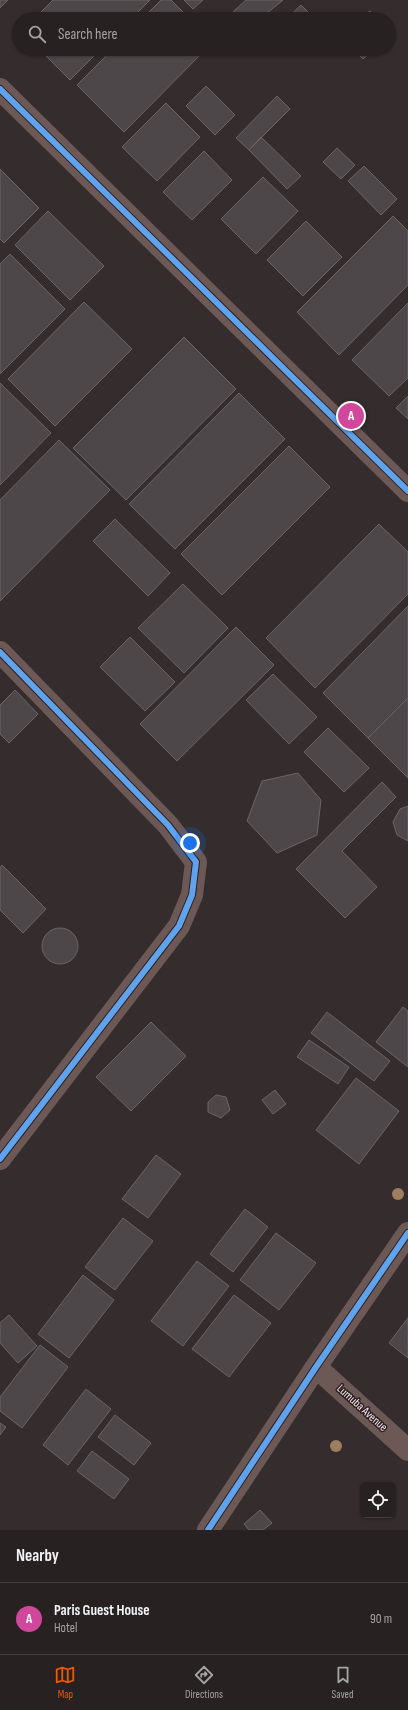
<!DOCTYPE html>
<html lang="en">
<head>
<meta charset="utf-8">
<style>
  :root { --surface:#272122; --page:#332e2f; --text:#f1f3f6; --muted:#a4a3a5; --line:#433e40; --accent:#ea580c }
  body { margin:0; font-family:"Sofia Sans Condensed",sans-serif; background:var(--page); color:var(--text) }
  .controls { position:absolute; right:12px; bottom:12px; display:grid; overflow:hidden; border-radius:6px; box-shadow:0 1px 3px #0004 }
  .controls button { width:36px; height:36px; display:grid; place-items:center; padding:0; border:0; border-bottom:1px solid var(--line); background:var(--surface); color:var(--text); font:20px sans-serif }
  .you { position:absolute; left:190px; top:843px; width:14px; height:14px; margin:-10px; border:3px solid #fff; border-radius:50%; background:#1a73e8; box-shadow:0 0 0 6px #1a73e833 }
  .badge { display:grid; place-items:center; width:26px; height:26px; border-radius:50%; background:var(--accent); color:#fff; font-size:13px; font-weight:700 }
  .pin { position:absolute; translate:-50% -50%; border:2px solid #fff; box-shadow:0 1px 4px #0006 }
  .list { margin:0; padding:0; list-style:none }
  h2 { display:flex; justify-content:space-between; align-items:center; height:52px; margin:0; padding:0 16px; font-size:17px }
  h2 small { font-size:13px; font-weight:400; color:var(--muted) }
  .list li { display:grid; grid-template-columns:26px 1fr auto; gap:12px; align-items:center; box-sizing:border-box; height:72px; padding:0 16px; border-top:1px solid var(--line) }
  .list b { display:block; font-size:15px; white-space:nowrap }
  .list p { margin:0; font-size:13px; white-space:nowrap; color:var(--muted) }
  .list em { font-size:13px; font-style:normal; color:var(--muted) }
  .icon { flex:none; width:22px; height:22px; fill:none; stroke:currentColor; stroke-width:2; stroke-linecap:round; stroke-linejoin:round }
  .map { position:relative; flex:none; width:408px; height:1530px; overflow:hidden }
  .search { position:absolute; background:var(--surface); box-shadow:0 1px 3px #0004; left:12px; right:12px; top:12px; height:44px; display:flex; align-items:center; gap:10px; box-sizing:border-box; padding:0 14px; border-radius:22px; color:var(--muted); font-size:15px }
  .sheet { height:124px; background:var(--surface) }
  nav { display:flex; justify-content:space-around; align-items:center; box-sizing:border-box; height:56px; border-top:1px solid var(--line); background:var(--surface); font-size:11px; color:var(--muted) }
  nav a { display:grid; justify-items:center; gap:2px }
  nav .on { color:var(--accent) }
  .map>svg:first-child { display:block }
  .building { fill:#4d474a; stroke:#6b6568 }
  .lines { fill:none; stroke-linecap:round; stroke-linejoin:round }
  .minor { stroke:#6c5956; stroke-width:22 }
  .cycleway-casing { stroke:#2d1e22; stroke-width:8 }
  .cycleway { stroke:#60a3ed; stroke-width:6 }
  .tree { fill:#9f7e60 }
  .labels { text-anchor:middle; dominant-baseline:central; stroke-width:3; stroke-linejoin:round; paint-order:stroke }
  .street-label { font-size:12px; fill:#f8edef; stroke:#2d1e22 }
</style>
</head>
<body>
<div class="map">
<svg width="408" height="1530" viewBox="0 0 408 1530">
  <rect width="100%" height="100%" fill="#342c2d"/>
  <!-- building -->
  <path class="building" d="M0 0H8L0 8Z
    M53 0H150L131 19H34Z
    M161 0H171L190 19H142Z
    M184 0H203L193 9Z
    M246 0H283L260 19H239L233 12Z
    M301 5 312 16 309 19H286Z
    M370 11 376 19H361L360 18Z
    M39 49H101L70 80Z
    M113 49H206L124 132 77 85Z
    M353 49H372L373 50 363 59Z
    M206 86 235 115 215 135 186 106Z
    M277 96 290 109 249 150 236 138Z
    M166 103 200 137 157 181 122 147Z
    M261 137 301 176 287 189 249 150Z
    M337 148 355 165 341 179 323 162Z
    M204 151 232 180 192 220 163 192Z
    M364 166 397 199 381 215 348 181Z
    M0 169 39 208 4 243 0 239Z
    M263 177 298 211 256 254 221 219Z
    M48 211 104 266 70 300 15 245Z
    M393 216 408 231V285L339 355 297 312Z
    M306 221 342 257 303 296 267 260Z
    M10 254 65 309 0 374V264Z
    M84 302 132 349 55 426 8 379Z
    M408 303V378L389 396 352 360Z
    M184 337 236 389 126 500 73 448Z
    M0 383 51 433 0 485Z
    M239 393 285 439 175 549 129 504Z
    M408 396V419L396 408Z
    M59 440 110 490 0 601V500Z
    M289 446 330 487 222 595 181 554Z
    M115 519 170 573 148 596 93 541Z
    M379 524 408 552V594L315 688 266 638Z
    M183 584 228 628 184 673 138 628Z
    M408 606V698L368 738 323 693Z
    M236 627 274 665 177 761 140 724Z
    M130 637 175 682 145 711 100 667Z
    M273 674 317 717 289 744 246 700Z
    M15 690 38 714 9 743 0 734V705Z
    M408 698V778L368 738Z
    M328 728 369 768 344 792 304 752Z
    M298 773 321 800 317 835 277 853 247 821 262 781Z
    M382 782 396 797 342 851 377 887 345 918 296 869Z
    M408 806V841L397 835 393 822 400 809Z
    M2 865 46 909 23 933 0 910V868Z
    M42 946a18 18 0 1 1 36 0a18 18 0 1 1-36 0Z
    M403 1007 408 1011V1067L376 1042Z
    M327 1012 390 1061 374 1081 311 1033Z
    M151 1022 186 1056 131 1111 96 1077Z
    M309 1040 349 1067 338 1084 297 1057Z
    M356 1078 399 1111 359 1164 316 1130Z
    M275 1090 286 1104 273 1114 262 1100Z
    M216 1095 226 1097 230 1110 221 1118 208 1112V1102Z
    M156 1155 181 1174 148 1218 122 1199Z
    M245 1209 268 1227 233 1272 210 1254Z
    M123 1218 153 1241 115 1290 85 1267Z
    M276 1233 316 1263 279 1310 240 1280Z
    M197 1261 229 1286 183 1346 151 1321Z
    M83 1275 114 1300 69 1358 38 1334Z
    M234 1295 271 1323 229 1377 192 1349Z
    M9 1315 37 1346 18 1363 0 1343V1323Z
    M408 1318V1358L389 1343Z
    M40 1345 68 1367 22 1428 0 1411V1397Z
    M86 1389 111 1409 68 1465 43 1445Z
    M115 1415 151 1443 134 1465 98 1437Z
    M0 1423 6 1427 0 1435Z
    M92 1451 129 1479 114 1499 77 1471Z
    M260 1510 272 1523 263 1530H249L244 1524Z"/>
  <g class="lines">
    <!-- minor -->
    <path class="minor" d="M0 89 408 491
      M0 652 168 825 196 862 192 895 179 926 0 1159
      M316 1367 408 1450
      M208 1530 316 1367 408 1233"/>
    <!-- cycleway casing -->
    <g class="cycleway-casing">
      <path id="cycleway" d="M0 89 408 491
        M0 652 168 825 196 862 192 895 179 926 0 1159
        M208 1530 316 1367 408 1233"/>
    </g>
    <!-- cycleway -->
    <use href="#cycleway" class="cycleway"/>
  </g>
  <!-- trees -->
  <g class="tree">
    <circle cx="398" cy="1194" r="6"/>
    <circle cx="336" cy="1446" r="6"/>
  </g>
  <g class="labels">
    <!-- street labels -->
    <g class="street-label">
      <text transform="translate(362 1408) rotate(42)">Lumuba Avenue</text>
    </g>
  </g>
</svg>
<div class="controls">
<button><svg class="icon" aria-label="locate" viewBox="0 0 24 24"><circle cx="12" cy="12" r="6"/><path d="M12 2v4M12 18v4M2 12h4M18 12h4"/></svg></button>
</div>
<div class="you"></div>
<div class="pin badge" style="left:351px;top:416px;background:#d1479c">A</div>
<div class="search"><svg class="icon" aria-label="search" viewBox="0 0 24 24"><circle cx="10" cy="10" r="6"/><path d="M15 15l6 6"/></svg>Search here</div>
</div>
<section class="sheet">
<h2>Nearby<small></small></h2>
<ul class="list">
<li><span class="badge" style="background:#d1479c">A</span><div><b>Paris Guest House</b><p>Hotel</p></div><em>90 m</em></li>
</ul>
</section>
<nav>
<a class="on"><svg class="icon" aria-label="map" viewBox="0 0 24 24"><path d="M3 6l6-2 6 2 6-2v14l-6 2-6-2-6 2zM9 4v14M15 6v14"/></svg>Map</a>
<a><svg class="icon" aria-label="directions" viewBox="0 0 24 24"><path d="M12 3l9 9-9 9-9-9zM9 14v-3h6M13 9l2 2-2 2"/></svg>Directions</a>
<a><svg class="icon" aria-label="saved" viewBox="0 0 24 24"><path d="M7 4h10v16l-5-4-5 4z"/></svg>Saved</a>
</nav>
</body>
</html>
